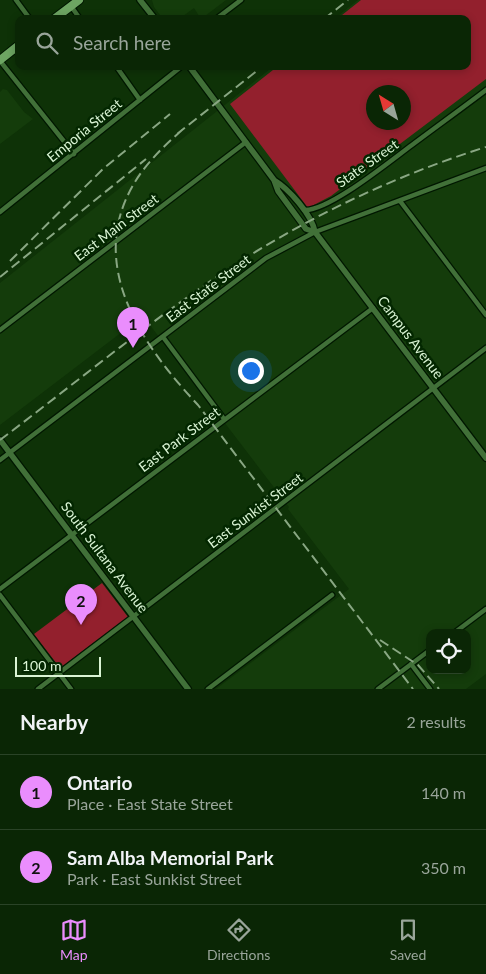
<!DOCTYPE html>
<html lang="en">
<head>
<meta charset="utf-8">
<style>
  :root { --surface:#0a2605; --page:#183213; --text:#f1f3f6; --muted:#99a59a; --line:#2a4327; --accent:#ea8dfd }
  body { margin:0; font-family:Lato,sans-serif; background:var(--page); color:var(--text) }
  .controls { position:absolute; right:15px; bottom:15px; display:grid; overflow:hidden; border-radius:10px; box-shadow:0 2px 8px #0003 }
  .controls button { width:45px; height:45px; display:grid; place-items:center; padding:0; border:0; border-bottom:1px solid var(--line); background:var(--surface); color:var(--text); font:25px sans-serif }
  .compass { position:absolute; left:366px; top:85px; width:45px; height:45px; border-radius:50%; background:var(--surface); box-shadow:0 2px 8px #0003; rotate:323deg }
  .scale { position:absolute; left:15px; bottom:12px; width:86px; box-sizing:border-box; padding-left:5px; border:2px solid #daf4d4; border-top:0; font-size:14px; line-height:18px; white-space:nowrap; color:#daf4d4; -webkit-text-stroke:4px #032700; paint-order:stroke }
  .you { position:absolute; left:250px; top:370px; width:18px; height:18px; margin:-12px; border:4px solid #fff; border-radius:50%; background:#1a73e8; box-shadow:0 0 0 8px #1a73e833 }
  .badge { display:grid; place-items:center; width:32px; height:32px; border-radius:50%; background:var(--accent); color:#111; font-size:16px; font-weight:700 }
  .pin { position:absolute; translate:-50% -41px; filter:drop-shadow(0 1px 2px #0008) }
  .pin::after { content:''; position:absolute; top:26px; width:18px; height:15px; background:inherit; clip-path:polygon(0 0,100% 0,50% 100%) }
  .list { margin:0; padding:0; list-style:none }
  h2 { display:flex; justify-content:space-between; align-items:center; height:65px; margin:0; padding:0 20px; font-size:21px }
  h2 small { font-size:16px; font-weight:400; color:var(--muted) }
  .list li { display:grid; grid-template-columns:32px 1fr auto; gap:15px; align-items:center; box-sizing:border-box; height:75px; padding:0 20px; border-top:1px solid var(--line) }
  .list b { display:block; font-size:19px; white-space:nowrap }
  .list p { margin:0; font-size:16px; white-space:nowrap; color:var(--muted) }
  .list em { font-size:16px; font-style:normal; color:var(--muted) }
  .icon { flex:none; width:28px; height:28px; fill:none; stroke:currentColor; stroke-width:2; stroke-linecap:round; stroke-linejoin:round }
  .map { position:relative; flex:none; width:486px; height:689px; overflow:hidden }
  .search { position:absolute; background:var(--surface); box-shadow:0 2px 8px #0003; left:15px; right:15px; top:15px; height:55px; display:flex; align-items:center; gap:12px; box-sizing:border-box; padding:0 18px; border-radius:10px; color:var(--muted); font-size:19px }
  .sheet { height:215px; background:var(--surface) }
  nav { display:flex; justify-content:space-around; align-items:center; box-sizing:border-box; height:70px; border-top:1px solid var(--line); background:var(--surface); font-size:14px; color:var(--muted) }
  nav a { display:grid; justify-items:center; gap:2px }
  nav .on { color:var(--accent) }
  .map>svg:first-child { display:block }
  .built { fill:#143c0b; fill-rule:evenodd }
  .green { fill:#93202d; fill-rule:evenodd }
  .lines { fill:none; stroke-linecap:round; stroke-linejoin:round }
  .minor-casing { stroke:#011700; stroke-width:7 }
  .tertiary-casing { stroke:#011700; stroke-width:8 }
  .primary-casing { stroke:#011700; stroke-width:10 }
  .minor { stroke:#417038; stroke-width:4.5 }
  .tertiary { stroke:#417038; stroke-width:5.5 }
  .primary { stroke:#6da562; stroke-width:8 }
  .rail { stroke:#89a783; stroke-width:2; stroke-dasharray:10 5; stroke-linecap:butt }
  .labels { text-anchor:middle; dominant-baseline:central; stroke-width:5; stroke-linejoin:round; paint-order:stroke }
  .street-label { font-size:14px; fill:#daf4d4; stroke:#032700 }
</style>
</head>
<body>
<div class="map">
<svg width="486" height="689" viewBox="0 0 486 689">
  <rect width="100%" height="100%" fill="#0e3207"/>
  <!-- built -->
  <path class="built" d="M152 0H226L201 19 194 8 179 19H163L154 7Z
    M358 0H486V674L466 689H216L349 589 288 509 289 507 143 316 0 425V283L274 66H467V19H334ZM374 92H404V122H374ZM430 633H467V670H430Z
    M3 89 7 90 24 112 33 119 0 144V92Z"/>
  <!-- green -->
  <path class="green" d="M361 0H486V79L331 196 308 208 230 104 278 66H467V19H337ZM374 92H404V122H374Z
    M102 583 128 617 60 668 34 634Z"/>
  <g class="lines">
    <!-- minor casing -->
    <g class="minor-casing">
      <path id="minor" d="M16 0 30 19
        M71 6 80 19
        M216 19 241 0
        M0 61 74 154
        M116 66 140 100
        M400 201 486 315
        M304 210C328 212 390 161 412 145 436 127 461 109 486 90
        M0 212 182 66
        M0 330 246 142
        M163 337 224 419
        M0 460 266 258 315 232 486 168
        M0 589 373 308
        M0 595 71 689
        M454 633 486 609
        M411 664 430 689
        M38 689 486 348
        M208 689 332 595
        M378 689 430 650"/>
    </g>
    <!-- tertiary casing -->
    <g class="tertiary-casing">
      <path id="tertiary" d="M140 0 155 19
        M189 66 274 180 278 191 306 229 315 232
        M274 180C289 189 312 215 315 232L486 458
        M0 440 188 689"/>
    </g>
    <!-- primary casing -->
    <g class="primary-casing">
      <path id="primary" d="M54 19 79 0
        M0 60 19 45"/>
    </g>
    <!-- minor -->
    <use href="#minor" class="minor"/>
    <!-- tertiary -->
    <use href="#tertiary" class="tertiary"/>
    <!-- primary -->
    <use href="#primary" class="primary"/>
    <!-- rail -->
    <path class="rail" d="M324 19 348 0
      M182 130C163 147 144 165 132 187 87 268 144 347 198 405L413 689
      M177 134 263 66
      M10 261 103 169 170 114
      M0 277 146 159
      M0 440C77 382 152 319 233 266 312 215 397 175 486 147
      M380 640 418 665 439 689"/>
  </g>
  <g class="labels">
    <!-- street labels -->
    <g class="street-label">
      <text transform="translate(84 130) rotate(-39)">Emporia Street</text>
      <text transform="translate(367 163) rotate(-35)">State Street</text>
      <text transform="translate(116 227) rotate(-37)">East Main Street</text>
      <text transform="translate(208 288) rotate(-37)">East State Street</text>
      <text transform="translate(411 337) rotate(53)">Campus Avenue</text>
      <text transform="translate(179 439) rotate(-37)">East Park Street</text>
      <text transform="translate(255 510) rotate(-37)">East Sunkist Street</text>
      <text transform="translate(105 557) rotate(53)">South Sultana Avenue</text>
    </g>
  </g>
</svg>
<div class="controls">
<button><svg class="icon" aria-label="locate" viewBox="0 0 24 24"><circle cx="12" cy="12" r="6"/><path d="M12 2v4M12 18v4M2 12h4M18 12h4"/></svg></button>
</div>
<svg class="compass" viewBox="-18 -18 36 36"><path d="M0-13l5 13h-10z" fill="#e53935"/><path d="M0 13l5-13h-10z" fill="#99a59a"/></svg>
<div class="scale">100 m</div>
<div class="you"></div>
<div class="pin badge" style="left:133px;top:348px">1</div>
<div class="pin badge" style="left:81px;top:625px">2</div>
<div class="search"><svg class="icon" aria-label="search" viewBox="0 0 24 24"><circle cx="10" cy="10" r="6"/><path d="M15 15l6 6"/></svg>Search here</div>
</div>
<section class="sheet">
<h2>Nearby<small>2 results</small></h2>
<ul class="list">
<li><span class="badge">1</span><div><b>Ontario</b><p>Place · East State Street</p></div><em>140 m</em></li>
<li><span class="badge">2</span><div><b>Sam Alba Memorial Park</b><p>Park · East Sunkist Street</p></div><em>350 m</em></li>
</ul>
</section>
<nav>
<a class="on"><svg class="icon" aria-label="map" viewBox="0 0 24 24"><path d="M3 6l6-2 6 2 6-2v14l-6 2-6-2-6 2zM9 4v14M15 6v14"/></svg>Map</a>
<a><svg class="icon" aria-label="directions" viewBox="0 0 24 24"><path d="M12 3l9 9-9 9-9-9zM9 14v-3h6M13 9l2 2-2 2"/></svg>Directions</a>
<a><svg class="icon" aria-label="saved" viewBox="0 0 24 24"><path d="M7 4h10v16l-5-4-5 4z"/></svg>Saved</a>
</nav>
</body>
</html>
